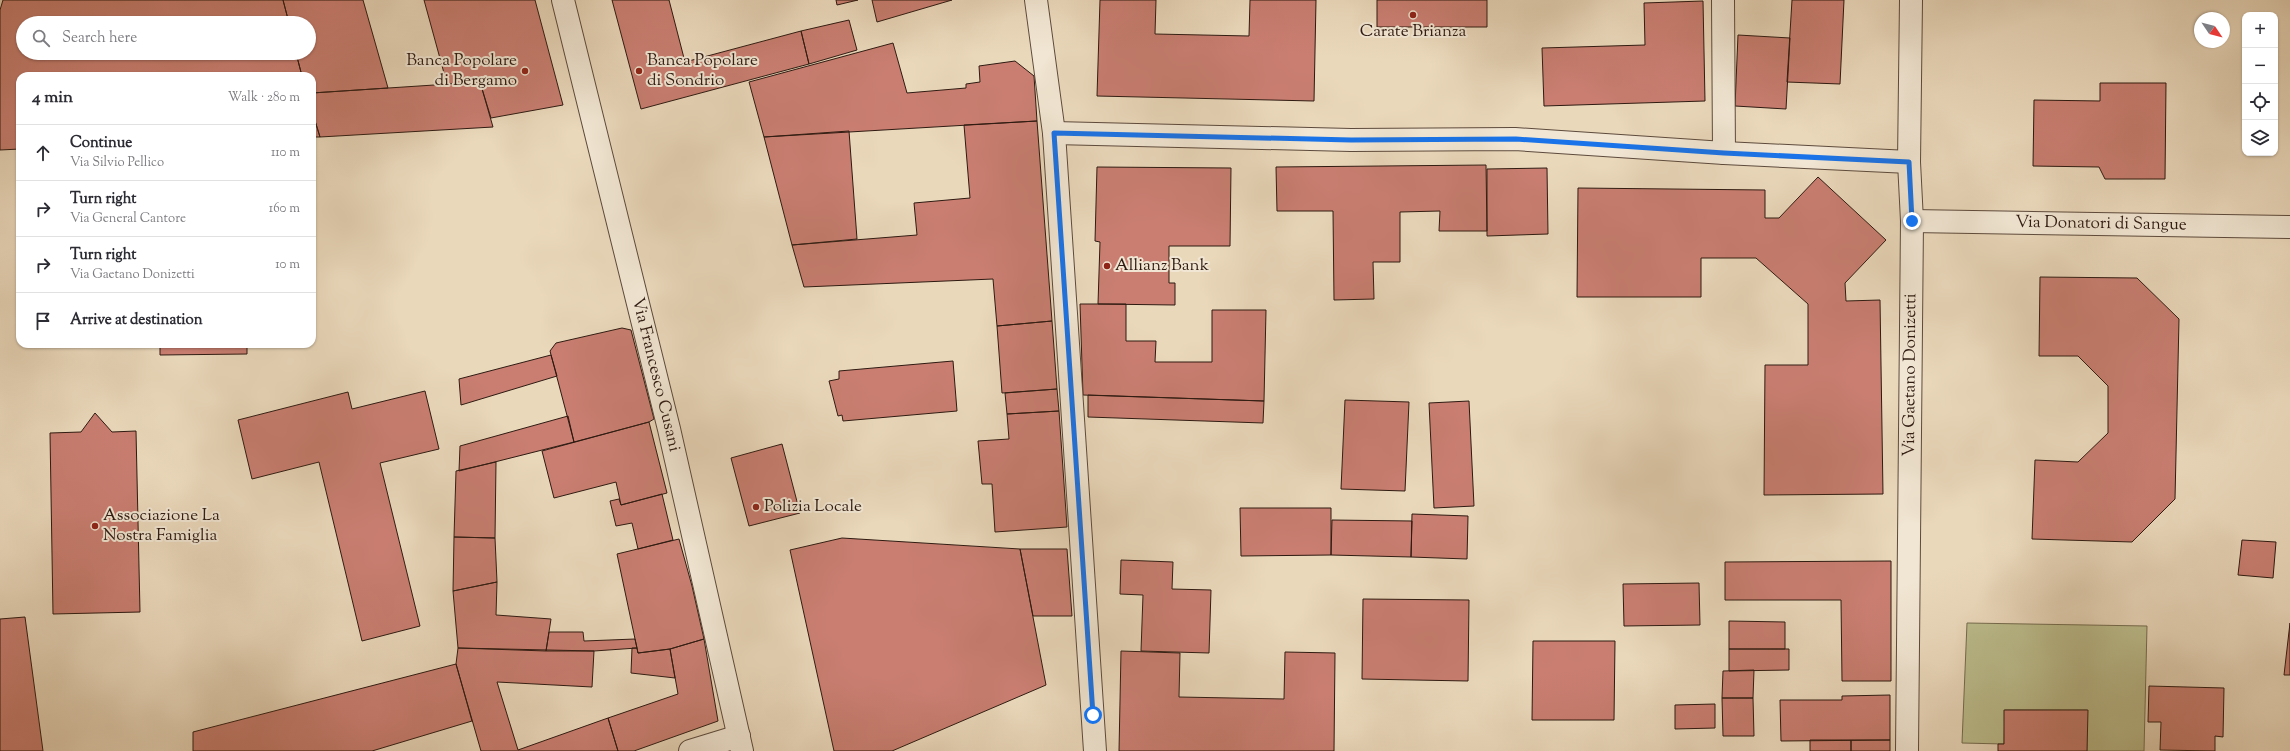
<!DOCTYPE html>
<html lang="en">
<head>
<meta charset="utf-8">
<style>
  :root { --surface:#fff; --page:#f2f2f3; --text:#2b2b33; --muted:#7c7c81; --line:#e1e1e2 }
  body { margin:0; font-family:"Sorts Mill Goudy",serif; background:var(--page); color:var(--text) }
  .controls { position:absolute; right:12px; top:12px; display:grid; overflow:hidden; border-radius:8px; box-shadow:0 1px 3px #0004 }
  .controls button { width:36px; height:36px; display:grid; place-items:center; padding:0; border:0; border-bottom:1px solid var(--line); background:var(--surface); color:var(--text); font:20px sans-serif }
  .compass { position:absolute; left:2194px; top:12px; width:36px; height:36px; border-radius:50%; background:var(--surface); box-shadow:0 1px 3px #0004; rotate:125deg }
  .stop { position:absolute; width:12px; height:12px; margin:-9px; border:3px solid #1a73e8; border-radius:50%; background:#fff }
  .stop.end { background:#1a73e8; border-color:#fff; box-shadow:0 1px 4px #0008 }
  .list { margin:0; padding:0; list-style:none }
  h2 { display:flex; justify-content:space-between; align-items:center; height:52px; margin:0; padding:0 16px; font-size:17px }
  h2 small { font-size:13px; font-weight:400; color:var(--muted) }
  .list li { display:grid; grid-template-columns:26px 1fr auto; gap:12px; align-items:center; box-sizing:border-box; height:56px; padding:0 16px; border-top:1px solid var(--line) }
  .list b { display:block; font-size:15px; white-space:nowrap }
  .list p { margin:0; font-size:13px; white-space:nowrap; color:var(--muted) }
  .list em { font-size:13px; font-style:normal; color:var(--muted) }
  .icon { flex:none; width:22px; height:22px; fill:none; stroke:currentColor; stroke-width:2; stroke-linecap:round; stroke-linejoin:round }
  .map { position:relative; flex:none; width:2290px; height:751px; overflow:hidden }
  .search { position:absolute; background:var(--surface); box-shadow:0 1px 3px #0004; left:16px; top:16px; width:300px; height:44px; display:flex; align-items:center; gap:10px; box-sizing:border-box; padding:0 14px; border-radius:22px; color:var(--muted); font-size:15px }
  .panel { position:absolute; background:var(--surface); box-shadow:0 1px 3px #0004; left:16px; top:72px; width:300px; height:276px; border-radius:12px }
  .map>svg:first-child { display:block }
  .green { fill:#bcbd8d; stroke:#756c4f }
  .building { fill:#c97e71; stroke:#2e1a11 }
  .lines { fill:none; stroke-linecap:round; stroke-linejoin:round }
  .minor-casing { stroke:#5d4a3c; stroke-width:24 }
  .minor { stroke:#f1e6d3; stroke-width:22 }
  .route { stroke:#1a73e8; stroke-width:5 }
  .poi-dot { fill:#8f2418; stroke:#f1e6d3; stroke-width:1.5 }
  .labels { text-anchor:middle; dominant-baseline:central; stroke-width:4; stroke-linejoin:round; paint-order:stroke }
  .poi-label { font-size:17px; fill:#2e1a11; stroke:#f1e6d3; text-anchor:start }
  .street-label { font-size:17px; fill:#2e1a11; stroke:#f1e6d3 }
</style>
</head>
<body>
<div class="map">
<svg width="2290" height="751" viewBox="0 0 2290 751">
  <rect width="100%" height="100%" fill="#ead8bb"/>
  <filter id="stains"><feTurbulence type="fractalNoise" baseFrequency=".005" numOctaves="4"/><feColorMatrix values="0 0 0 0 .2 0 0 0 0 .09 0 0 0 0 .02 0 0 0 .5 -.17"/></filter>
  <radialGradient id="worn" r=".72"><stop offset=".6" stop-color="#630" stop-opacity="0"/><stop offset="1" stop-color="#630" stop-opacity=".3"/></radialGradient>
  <!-- green -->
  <path class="green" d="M1967 623 2147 626 2144 751H2087V710H2005L2004 744 1962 743Z"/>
  <!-- building -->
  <path class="building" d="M3 0H283L289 23H23V53H296L302 76H20V149L0 150V10Z
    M283 0H363L388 88 312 93V76H302L296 53H309V23H289Z
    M424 0H535L563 105 491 118 480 82 447 84Z
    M612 0H669L685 62 801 31 809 64 641 109Z
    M836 0H858L837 5Z
    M872 0H952L877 22Z
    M1100 0H1156L1155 34 1249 36 1250 0H1316L1314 101 1097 96Z
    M1377 0H1487V27H1377Z
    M1792 0H1844L1840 84 1787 82Z
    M1703 1 1705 101 1544 106 1542 48 1645 45 1644 3Z
    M849 20 857 50 809 64 801 31Z
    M1738 35 1790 38 1786 109 1735 106Z
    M893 43 907 93 966 88V84L980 82 979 66 1015 61 1034 76 1037 121 764 137 749 82Z
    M480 82 493 127 320 137 312 111V93Z
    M2100 83H2166L2165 179H2105L2099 167 2033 166 2034 100 2100 101Z
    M312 111 320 137H312Z
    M1037 121 1052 321 997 326 993 279 804 287 792 245 917 235 914 203 970 198 964 125Z
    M849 131 857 239 792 245 764 137Z
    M1486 165 1487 231H1439L1440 211 1400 212V262H1373L1374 299 1334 300 1333 211H1277L1276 167Z
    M1097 167 1231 168 1230 246H1169V283H1175V305L1098 304 1100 242 1095 241Z
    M1547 168 1548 234 1487 236V169Z
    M1818 177 1886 240 1845 283 1846 301 1880 300 1883 494 1764 495 1765 365H1808V304L1756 258H1701V297H1577L1578 188 1765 190V218H1779Z
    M2040 277 2137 278 2179 319 2175 499 2132 542 2032 539 2035 460 2078 462 2108 433V386L2078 356H2039Z
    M1080 304H1126V341H1156L1155 362H1212V310H1266L1264 401 1083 395Z
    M1052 321 1057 389 1002 393 997 326Z
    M622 328 631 330 654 419 649 422 574 442 550 351 556 343Z
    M160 344H247V354L160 355Z
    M551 355 557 376 461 405 459 379Z
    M953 361 957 411 843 421 842 415 838 416 829 381 839 379V371Z
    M1057 389 1059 411 1007 414 1005 393Z
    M425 391 439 449 380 463 420 626 362 641 319 462 252 479 238 420 348 392 352 409Z
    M1088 395 1264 401 1263 423 1088 417Z
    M1345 400 1409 402 1405 491 1341 489Z
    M1469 401 1474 506 1434 508 1429 403Z
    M1059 411 1067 527 995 532 992 484H982L978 441 1009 439 1007 414Z
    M95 413 112 432 136 431 140 612 53 614 50 433 81 432Z
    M568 416 574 442 459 471 460 446Z
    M649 422 667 493 621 505 616 482 554 498 542 451Z
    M782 444 800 513 749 526 731 458Z
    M496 462 495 538 454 537 456 471Z
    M662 494 673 540 638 549 632 523 616 526 610 501 619 499 621 505Z
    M1240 508H1331V555L1241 556Z
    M1412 514 1468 516 1467 559 1411 557Z
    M1332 520 1412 521 1411 557 1331 555Z
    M454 537 495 538 497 582 453 591Z
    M842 538 1020 549 1046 685 892 751H834L790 550Z
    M679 539 692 586 704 639 670 649 638 653 617 554Z
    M2242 540 2276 542 2273 578 2238 575Z
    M1020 549H1067L1072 616H1033Z
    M1121 560 1173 562 1172 589 1211 590 1209 653 1141 651 1143 595 1120 594Z
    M1891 561V681H1842L1841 600H1725V562Z
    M497 582 496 615 551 619 546 651 458 648 453 591Z
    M1699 583 1700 625 1624 626 1623 584Z
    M1363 599 1469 600 1468 681 1362 679Z
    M25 617 43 751H0V619Z
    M1729 621 1785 622V649H1729Z
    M2290 623V675H2284Z
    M549 632H583L584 641 635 639 637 648 594 651H546Z
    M704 639 718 721 634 751H618L608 718 678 694 670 649Z
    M1533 641H1615L1614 720H1532Z
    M458 648 594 651 592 687 497 682 518 750 608 718 618 751H481L456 664Z
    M632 648H637L638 653 670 649 675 678 631 673Z
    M1729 649H1789V670L1729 671Z
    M1121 651 1180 653 1179 697 1284 699 1285 652 1335 653 1334 751H1119Z
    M456 664 472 721 372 751H193V732Z
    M1754 670 1753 698H1722L1723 671Z
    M2149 686 2224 688 2223 737 2215 736V751L2160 750 2161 722H2148Z
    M1890 695V740L1781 741 1780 700H1842V696Z
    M1722 698H1753L1754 736H1723Z
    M1715 704V728L1675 729V705Z
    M2004 710H2088L2087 751H1998V744H2004Z
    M1810 740H1851V751H1810Z
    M1851 740H1890V751H1851Z"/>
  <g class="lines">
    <!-- minor casing -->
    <g class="minor-casing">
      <g id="minor">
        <path id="s1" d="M563 0 669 429 742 751"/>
        <path d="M1036 0 1054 133 1095 751"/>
        <path d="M1723 0 1724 153"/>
        <path d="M1054 133 1351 140 1515 139 1724 153 1909 162"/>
        <path id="s2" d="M1912 221 2290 227"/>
        <path d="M690 751 739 736"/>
        <path id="s3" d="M1907 751 1912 221 1909 162 1911 0"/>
      </g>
    </g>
    <!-- minor -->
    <use href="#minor" class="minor"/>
  </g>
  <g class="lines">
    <!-- route -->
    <path class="route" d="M1093 715 1054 133 1351 140 1516 139 1724 153 1909 162 1912 221"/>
  </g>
  <!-- markers -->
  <g class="poi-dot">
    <circle cx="1413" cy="15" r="4"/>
    <circle cx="525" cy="71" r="4"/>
    <circle cx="639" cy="71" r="4"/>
    <circle cx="1107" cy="266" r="4"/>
    <circle cx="756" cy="507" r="4"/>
    <circle cx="95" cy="526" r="4"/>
  </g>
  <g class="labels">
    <!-- poi labels -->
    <g class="poi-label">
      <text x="1413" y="32" text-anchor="middle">Carate Brianza</text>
      <text x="517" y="61" text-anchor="end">Banca Popolare<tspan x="517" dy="20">di Bergamo</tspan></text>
      <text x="647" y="61">Banca Popolare<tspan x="647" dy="20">di Sondrio</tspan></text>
      <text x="1115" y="266">Allianz Bank</text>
      <text x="764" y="507">Polizia Locale</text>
      <text x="103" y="516">Associazione La<tspan x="103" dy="20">Nostra Famiglia</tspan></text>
    </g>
    <!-- street labels -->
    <g class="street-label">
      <text stroke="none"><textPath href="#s2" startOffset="189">Via Donatori di Sangue</textPath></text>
      <text stroke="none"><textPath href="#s1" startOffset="386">Via Francesco Cusani</textPath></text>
      <text stroke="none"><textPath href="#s3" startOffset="376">Via Gaetano Donizetti</textPath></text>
    </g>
  </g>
  <rect width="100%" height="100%" filter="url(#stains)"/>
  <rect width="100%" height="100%" fill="url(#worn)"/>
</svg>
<div class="controls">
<button>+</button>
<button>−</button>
<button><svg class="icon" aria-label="locate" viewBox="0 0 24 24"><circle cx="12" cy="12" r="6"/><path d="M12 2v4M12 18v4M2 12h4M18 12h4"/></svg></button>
<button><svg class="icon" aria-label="layers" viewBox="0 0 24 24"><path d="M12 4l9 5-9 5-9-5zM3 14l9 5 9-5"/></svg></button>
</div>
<svg class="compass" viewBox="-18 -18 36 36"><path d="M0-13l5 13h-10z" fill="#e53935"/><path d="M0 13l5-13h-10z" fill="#7c7c81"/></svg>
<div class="stop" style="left:1093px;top:715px"></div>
<div class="stop end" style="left:1912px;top:221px"></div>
<div class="search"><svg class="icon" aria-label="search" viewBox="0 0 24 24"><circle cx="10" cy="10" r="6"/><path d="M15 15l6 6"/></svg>Search here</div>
<section class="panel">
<h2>4 min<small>Walk · 280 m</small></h2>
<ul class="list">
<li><svg class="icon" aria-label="ahead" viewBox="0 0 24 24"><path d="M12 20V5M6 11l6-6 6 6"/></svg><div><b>Continue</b><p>Via Silvio Pellico</p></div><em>110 m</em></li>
<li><svg class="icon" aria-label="right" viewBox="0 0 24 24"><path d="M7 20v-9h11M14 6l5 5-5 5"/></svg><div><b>Turn right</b><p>Via General Cantore</p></div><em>160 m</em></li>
<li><svg class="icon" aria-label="right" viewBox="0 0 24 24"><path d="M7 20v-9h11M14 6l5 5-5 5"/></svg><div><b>Turn right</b><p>Via Gaetano Donizetti</p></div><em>10 m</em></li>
<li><svg class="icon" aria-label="arrive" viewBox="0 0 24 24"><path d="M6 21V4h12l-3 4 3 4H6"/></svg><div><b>Arrive at destination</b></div></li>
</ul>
</section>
</div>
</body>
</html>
